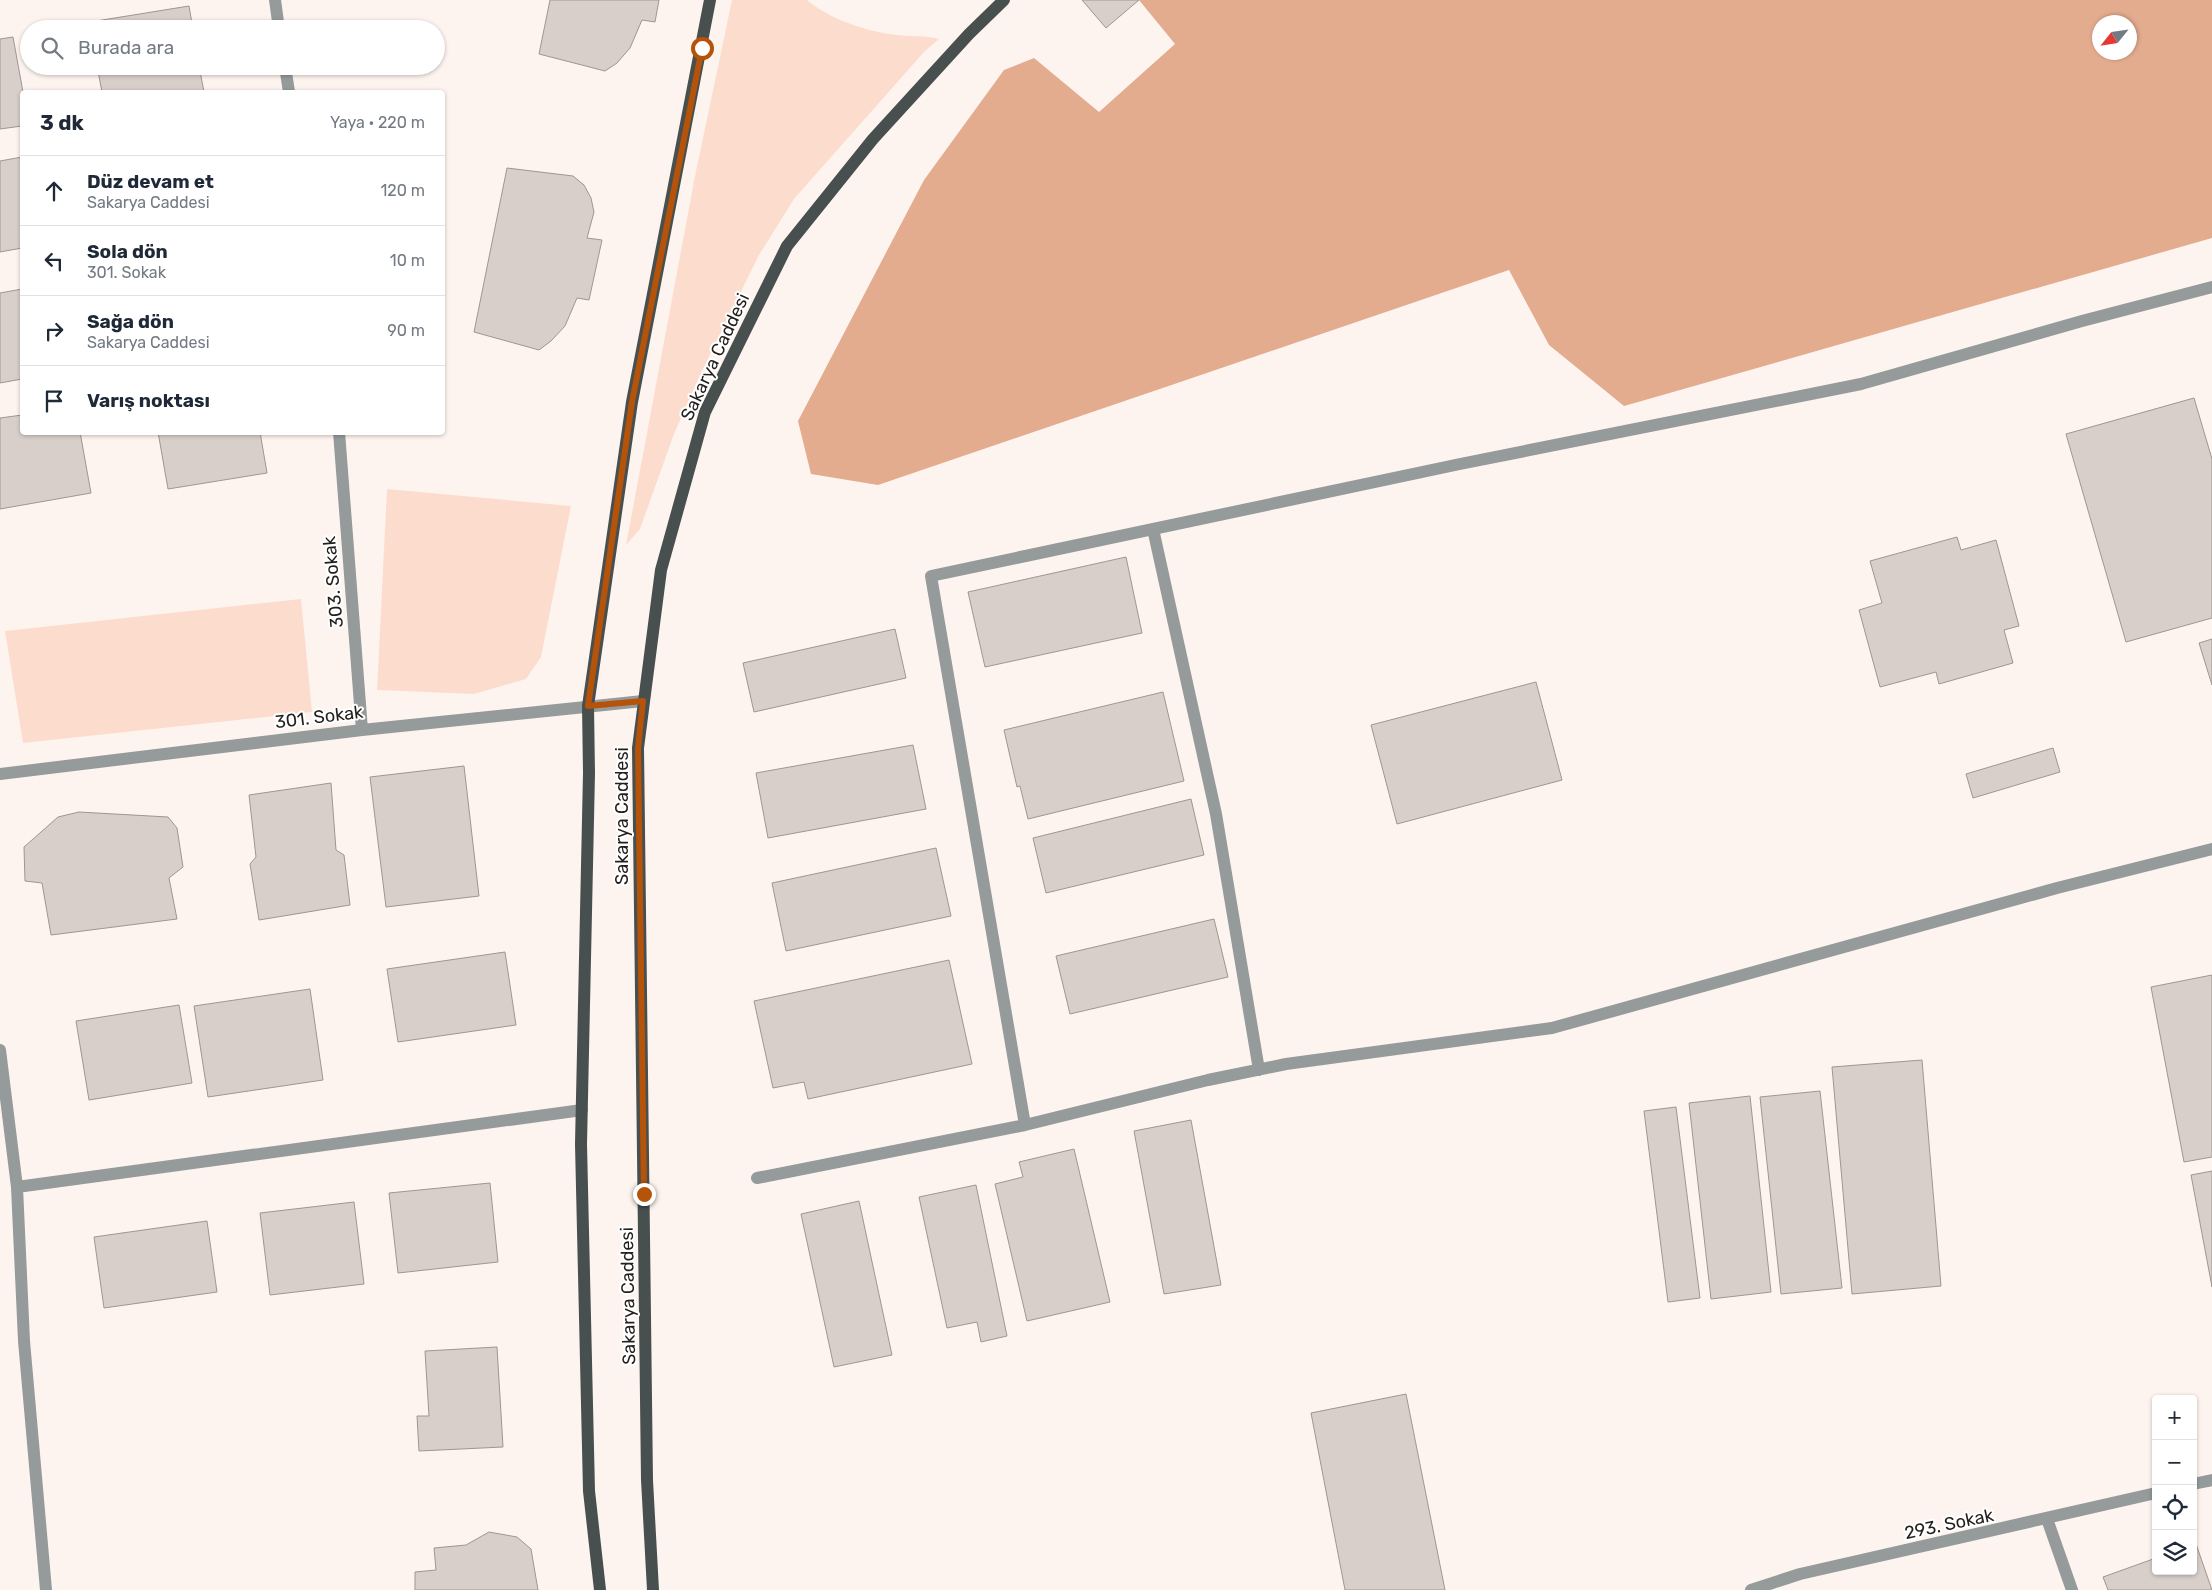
<!DOCTYPE html>
<html lang="tr">
<head>
<meta charset="utf-8">
<style>
  :root { --surface:#fff; --page:#f2f2f3; --text:#1f2937; --muted:#747a83; --line:#e0e1e3 }
  body { margin:0; font-family:Rubik,sans-serif; background:var(--page); color:var(--text) }
  .controls { position:absolute; right:15px; bottom:15px; display:grid; overflow:hidden; border-radius:5px; box-shadow:0 1px 4px #0004 }
  .controls button { width:45px; height:45px; display:grid; place-items:center; padding:0; border:0; border-bottom:1px solid var(--line); background:var(--surface); color:var(--text); font:25px sans-serif }
  .compass { position:absolute; left:2092px; top:15px; width:45px; height:45px; border-radius:50%; background:var(--surface); box-shadow:0 1px 4px #0004; rotate:240deg }
  .stop { position:absolute; width:15px; height:15px; margin:-11px; border:4px solid #b45309; border-radius:50%; background:#fff }
  .stop.end { background:#b45309; border-color:#fff; box-shadow:0 1px 5px #0008 }
  .list { margin:0; padding:0; list-style:none }
  h2 { display:flex; justify-content:space-between; align-items:center; height:65px; margin:0; padding:0 20px; font-size:21px }
  h2 small { font-size:16px; font-weight:400; color:var(--muted) }
  .list li { display:grid; grid-template-columns:32px 1fr auto; gap:15px; align-items:center; box-sizing:border-box; height:70px; padding:0 20px; border-top:1px solid var(--line) }
  .list b { display:block; font-size:19px; white-space:nowrap }
  .list p { margin:0; font-size:16px; white-space:nowrap; color:var(--muted) }
  .list em { font-size:16px; font-style:normal; color:var(--muted) }
  .icon { flex:none; width:28px; height:28px; fill:none; stroke:currentColor; stroke-width:2; stroke-linecap:round; stroke-linejoin:round }
  .map { position:relative; flex:none; width:2212px; height:1590px; overflow:hidden }
  .search { position:absolute; background:var(--surface); box-shadow:0 1px 4px #0004; left:20px; top:20px; width:425px; height:55px; display:flex; align-items:center; gap:12px; box-sizing:border-box; padding:0 18px; border-radius:28px; color:var(--muted); font-size:19px }
  .panel { position:absolute; background:var(--surface); box-shadow:0 1px 4px #0004; left:20px; top:90px; width:425px; height:345px; border-radius:5px }
  .map>svg:first-child { display:block }
  .green { fill:#fcddcd }
  .forest { fill:#e3ac8f; fill-rule:evenodd }
  .building { fill:#d8cfca; stroke:#9f9691 }
  .lines { fill:none; stroke-linecap:round; stroke-linejoin:round }
  .minor { stroke:#959a9a; stroke-width:12 }
  .major { stroke:#48504f; stroke-width:12 }
  .route { stroke:#b45309; stroke-width:6 }
  .labels { text-anchor:middle; dominant-baseline:central; stroke-width:4; stroke-linejoin:round; paint-order:stroke }
  .street-label { font-size:18px; fill:#221f1d; stroke:#fff }
</style>
</head>
<body>
<div class="map">
<svg width="2212" height="1590" viewBox="0 0 2212 1590">
  <rect width="100%" height="100%" fill="#fef4ef"/>
  <!-- green -->
  <path class="green" d="M732 0H807C829 19 868 32 897 35 911 37 925 35 939 39L924 52 794 199 759 255 700 375 674 434 640 529 626 545 695 176Z
    M387 489 571 506 541 657 526 679 474 694 377 690Z
    M301 599 312 712 23 743 5 631Z"/>
  <!-- forest -->
  <path class="forest" d="M1139 0H2212V238L1624 406 1549 345 1509 270 878 485 811 474 798 421 924 180 1004 70 1034 58 1099 112 1175 44ZM2100 22H2130V52H2100Z"/>
  <!-- building -->
  <path class="building" d="M550 0H659L655 22 642 20 630 48 617 63 605 71 539 54Z
    M1082 0H1139L1106 28Z
    M189 6 193 29H91L90 22Z
    M13 37 23 92 22 126 0 129V39Z
    M97 66H199L204 92H102Z
    M22 157V248L0 252V161Z
    M507 168 573 176 584 185 591 198 594 212 587 238 602 240 589 300 577 298 565 326 551 341 539 350 474 332Z
    M22 289V379L0 383V293Z
    M2194 398 2212 459V618L2126 642 2066 434Z
    M22 415V432H80L91 493 0 509V418Z
    M158 432H260L267 473 168 489Z
    M1957 537 1961 550 1996 540 2019 626 2004 630 2013 663 1939 684 1936 672 1880 687 1859 610 1882 603 1870 561Z
    M1126 557 1142 633 985 667 968 592Z
    M895 629 906 678 754 712 743 663Z
    M2212 639V685L2199 643Z
    M1536 682 1562 780 1397 824 1371 725Z
    M1163 692 1184 781 1028 819 1020 786 1017 787 1004 730Z
    M913 745 926 809 768 838 756 773Z
    M2053 748 2060 772 1973 798 1966 774Z
    M464 766 479 896 386 907 370 777Z
    M331 783 336 850 344 855 350 905 259 920 250 864 256 857 249 795Z
    M1191 799 1204 855 1046 893 1033 838Z
    M79 812 168 817 177 828 183 867 169 878 177 919 51 935 42 883 25 881 24 847 58 817Z
    M936 848 951 916 786 951 772 883Z
    M1214 919 1228 977 1070 1014 1056 956Z
    M505 952 516 1025 398 1042 387 969Z
    M949 960 972 1064 808 1099 804 1082 773 1088 754 1001Z
    M2212 975V1157L2184 1162 2151 987Z
    M310 989 323 1080 208 1097 194 1006Z
    M179 1005 192 1083 89 1100 76 1021Z
    M1922 1060 1941 1286 1852 1294 1832 1067Z
    M1820 1091 1842 1288 1781 1294 1760 1097Z
    M1750 1096 1771 1292 1711 1299 1689 1103Z
    M1676 1107 1700 1298 1668 1302 1644 1111Z
    M1191 1120 1221 1285 1164 1294 1134 1131Z
    M1074 1149 1110 1302 1027 1321 995 1184 1023 1177 1019 1162Z
    M2212 1171V1287L2191 1175Z
    M490 1183 498 1262 398 1273 389 1193Z
    M976 1185 1007 1336 981 1342 977 1322 947 1328 919 1197Z
    M859 1201 892 1355 834 1367 801 1214Z
    M354 1202 364 1284 270 1295 260 1213Z
    M207 1221 217 1292 104 1308 94 1237Z
    M497 1347 503 1447 419 1451 417 1416H429L425 1351Z
    M1406 1394 1445 1590H1345L1311 1413Z
    M489 1532 517 1537 531 1549 538 1590H415V1572L436 1570 434 1548 466 1545Z
    M2196 1544 2212 1590H2108L2103 1577 2156 1558V1571H2193V1545Z"/>
  <g class="lines">
    <!-- minor -->
    <path class="minor" d="M275 0 279 29
      M285 66 289 92
      M339 432 362 730
      M1153 529 1216 814 1259 1070
      M0 774 362 730 643 701
      M0 1050 17 1187 24 1341 46 1590
      M1025 1125 931 576 1460 464 1861 384 2082 321 2212 287
      M757 1178 1025 1125 1208 1080 1286 1064 1552 1028 2057 888 2212 849
      M17 1187 582 1110
      M2193 1484 2212 1480
      M2047 1519 2072 1590
      M1751 1590 1800 1574 2156 1493"/>
    <!-- major -->
    <path class="major" d="M600 1590 589 1491 581 1144 589 773 588 706 632 402 710 0
      M653 1590 647 1480 638 748 661 570 705 412 787 246 873 139 969 34 1004 0"/>
  </g>
  <g class="lines">
    <!-- route -->
    <path class="route" d="M644 1194 638 748 643 701 588 706 632 402 702 48"/>
  </g>
  <g class="labels">
    <!-- street labels -->
    <g class="street-label">
      <text transform="translate(715 357) rotate(-65)">Sakarya Caddesi</text>
      <text transform="translate(333 582) rotate(-95)">303. Sokak</text>
      <text transform="translate(319 717) rotate(-7)">301. Sokak</text>
      <text transform="translate(622 816) rotate(-90)">Sakarya Caddesi</text>
      <text transform="translate(628 1296) rotate(-91)">Sakarya Caddesi</text>
      <text transform="translate(1949 1524) rotate(-12)">293. Sokak</text>
    </g>
  </g>
</svg>
<div class="controls">
<button>+</button>
<button>−</button>
<button><svg class="icon" aria-label="locate" viewBox="0 0 24 24"><circle cx="12" cy="12" r="6"/><path d="M12 2v4M12 18v4M2 12h4M18 12h4"/></svg></button>
<button><svg class="icon" aria-label="layers" viewBox="0 0 24 24"><path d="M12 4l9 5-9 5-9-5zM3 14l9 5 9-5"/></svg></button>
</div>
<svg class="compass" viewBox="-18 -18 36 36"><path d="M0-13l5 13h-10z" fill="#e53935"/><path d="M0 13l5-13h-10z" fill="#747a83"/></svg>
<div class="stop" style="left:702px;top:48px"></div>
<div class="stop end" style="left:644px;top:1194px"></div>
<div class="search"><svg class="icon" aria-label="search" viewBox="0 0 24 24"><circle cx="10" cy="10" r="6"/><path d="M15 15l6 6"/></svg>Burada ara</div>
<section class="panel">
<h2>3 dk<small>Yaya · 220 m</small></h2>
<ul class="list">
<li><svg class="icon" aria-label="ahead" viewBox="0 0 24 24"><path d="M12 20V5M6 11l6-6 6 6"/></svg><div><b>Düz devam et</b><p>Sakarya Caddesi</p></div><em>120 m</em></li>
<li><svg class="icon" aria-label="left" viewBox="0 0 24 24"><path d="M17 20v-9H6M10 6l-5 5 5 5"/></svg><div><b>Sola dön</b><p>301. Sokak</p></div><em>10 m</em></li>
<li><svg class="icon" aria-label="right" viewBox="0 0 24 24"><path d="M7 20v-9h11M14 6l5 5-5 5"/></svg><div><b>Sağa dön</b><p>Sakarya Caddesi</p></div><em>90 m</em></li>
<li><svg class="icon" aria-label="arrive" viewBox="0 0 24 24"><path d="M6 21V4h12l-3 4 3 4H6"/></svg><div><b>Varış noktası</b></div></li>
</ul>
</section>
</div>
</body>
</html>
